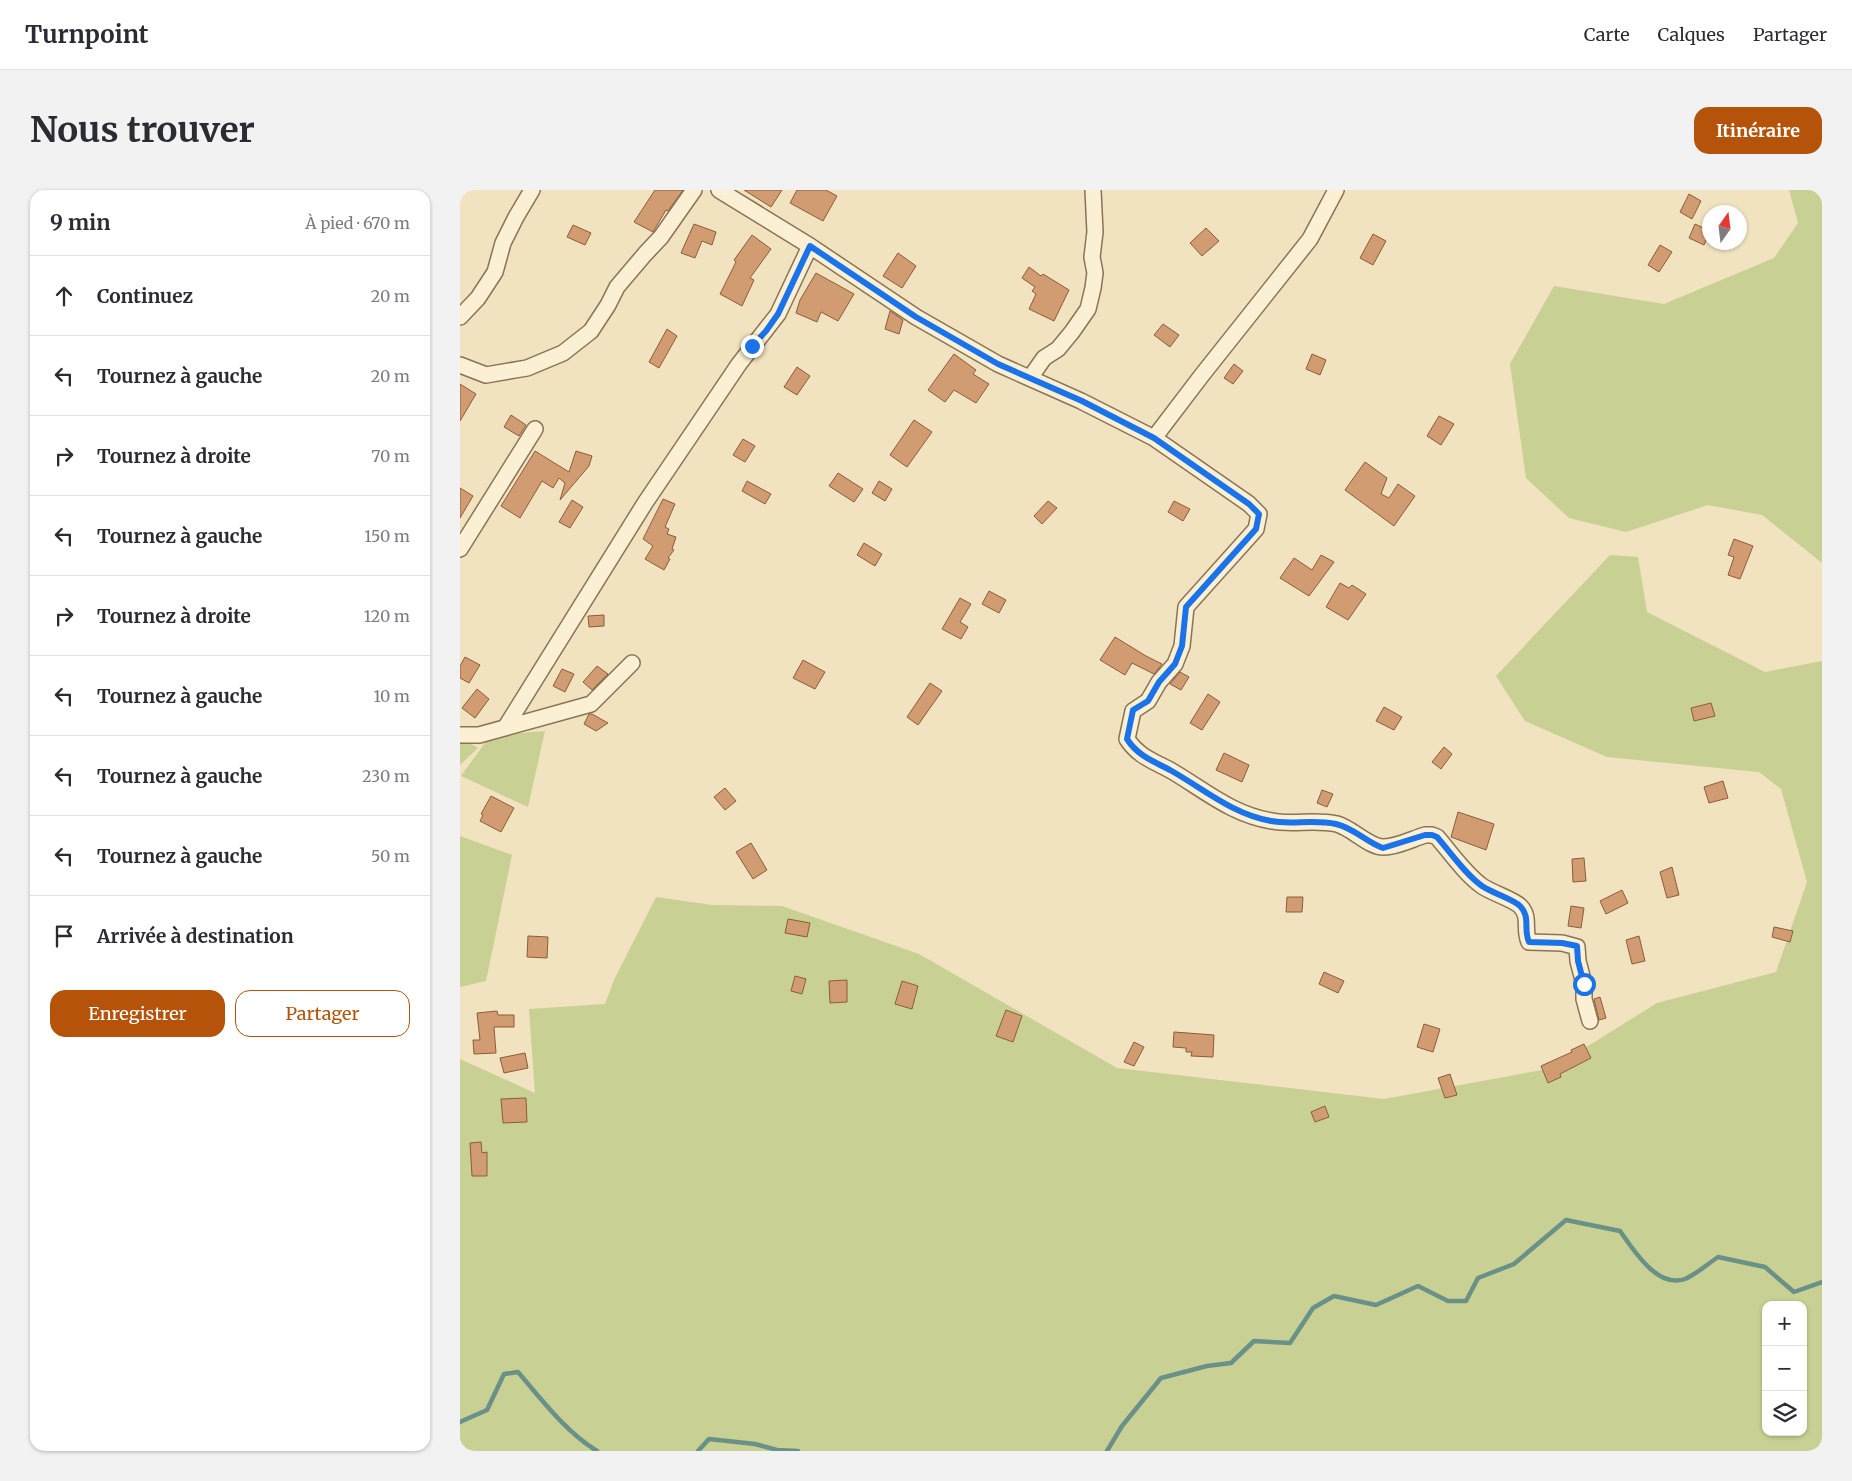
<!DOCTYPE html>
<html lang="fr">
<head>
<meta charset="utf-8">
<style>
  :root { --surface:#fff; --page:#f2f2f3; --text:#2b2b33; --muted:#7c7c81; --line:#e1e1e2; --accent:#b45309 }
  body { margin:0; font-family:Merriweather,serif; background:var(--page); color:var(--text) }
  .controls { position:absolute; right:15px; bottom:15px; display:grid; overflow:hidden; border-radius:10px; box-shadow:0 1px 4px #0004 }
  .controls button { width:45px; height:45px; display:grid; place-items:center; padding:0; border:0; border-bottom:1px solid var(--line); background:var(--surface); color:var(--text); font:25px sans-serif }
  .compass { position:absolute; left:1242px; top:15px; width:45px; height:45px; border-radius:50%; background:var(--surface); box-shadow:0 1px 4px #0004; rotate:14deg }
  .stop { position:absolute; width:15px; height:15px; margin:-11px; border:4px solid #1a73e8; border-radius:50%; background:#fff }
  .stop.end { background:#1a73e8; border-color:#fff; box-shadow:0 1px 5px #0008 }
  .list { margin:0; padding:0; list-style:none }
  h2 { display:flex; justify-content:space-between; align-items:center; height:65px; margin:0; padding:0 20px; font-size:21px }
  h2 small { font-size:16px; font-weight:400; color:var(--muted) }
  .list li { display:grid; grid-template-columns:32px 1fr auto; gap:15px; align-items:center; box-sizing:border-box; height:80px; padding:0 20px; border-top:1px solid var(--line) }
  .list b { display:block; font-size:19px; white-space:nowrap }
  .list em { font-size:16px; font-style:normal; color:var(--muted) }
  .actions { display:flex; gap:10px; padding:15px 20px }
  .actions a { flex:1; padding:11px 0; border:1px solid var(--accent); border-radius:15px; text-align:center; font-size:18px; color:var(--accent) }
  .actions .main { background:var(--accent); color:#fff }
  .icon { flex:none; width:28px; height:28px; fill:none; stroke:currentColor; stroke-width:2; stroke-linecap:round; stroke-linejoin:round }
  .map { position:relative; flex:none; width:1362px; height:1261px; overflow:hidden; border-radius:15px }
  header { display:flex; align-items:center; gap:30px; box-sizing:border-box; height:70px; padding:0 25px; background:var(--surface); border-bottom:1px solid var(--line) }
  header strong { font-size:24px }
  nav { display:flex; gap:28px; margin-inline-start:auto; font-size:18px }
  .intro { display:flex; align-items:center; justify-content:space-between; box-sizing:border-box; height:120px; padding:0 30px }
  h1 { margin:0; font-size:35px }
  .button { padding:12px 22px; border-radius:15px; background:var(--accent); color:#fff; font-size:18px; font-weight:700 }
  main { display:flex; gap:30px; padding:0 30px }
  aside { flex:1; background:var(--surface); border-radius:15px; box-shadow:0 1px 4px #0004 }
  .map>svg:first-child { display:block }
  .green { fill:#c8d093; fill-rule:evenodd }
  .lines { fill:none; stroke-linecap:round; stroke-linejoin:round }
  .stream { stroke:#699188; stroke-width:4.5 }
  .building { fill:#d29c72; stroke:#8c5c3a }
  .minor-casing { stroke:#8b7356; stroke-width:18 }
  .minor { stroke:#fbf0d3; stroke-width:15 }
  .route { stroke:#1a73e8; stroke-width:6 }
</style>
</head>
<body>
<header>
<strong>Turnpoint</strong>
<nav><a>Carte</a><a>Calques</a><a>Partager</a></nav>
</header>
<div class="intro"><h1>Nous trouver</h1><a class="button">Itinéraire</a></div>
<main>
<aside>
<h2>9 min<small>À pied · 670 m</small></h2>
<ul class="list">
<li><svg class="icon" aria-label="ahead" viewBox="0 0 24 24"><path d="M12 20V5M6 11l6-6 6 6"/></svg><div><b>Continuez</b></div><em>20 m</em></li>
<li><svg class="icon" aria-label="left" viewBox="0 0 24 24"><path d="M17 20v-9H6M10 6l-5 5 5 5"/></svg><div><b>Tournez à gauche</b></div><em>20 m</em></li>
<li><svg class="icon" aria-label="right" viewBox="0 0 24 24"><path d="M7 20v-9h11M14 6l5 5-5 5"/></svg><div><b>Tournez à droite</b></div><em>70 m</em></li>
<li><svg class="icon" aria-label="left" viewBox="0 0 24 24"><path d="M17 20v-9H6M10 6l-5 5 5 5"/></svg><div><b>Tournez à gauche</b></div><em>150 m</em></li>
<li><svg class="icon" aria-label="right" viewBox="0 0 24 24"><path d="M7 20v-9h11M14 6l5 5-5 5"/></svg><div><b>Tournez à droite</b></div><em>120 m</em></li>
<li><svg class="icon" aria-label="left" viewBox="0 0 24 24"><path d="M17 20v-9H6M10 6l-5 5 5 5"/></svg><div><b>Tournez à gauche</b></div><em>10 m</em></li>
<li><svg class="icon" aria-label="left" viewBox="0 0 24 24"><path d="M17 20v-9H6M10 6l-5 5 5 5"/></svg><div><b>Tournez à gauche</b></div><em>230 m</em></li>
<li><svg class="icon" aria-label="left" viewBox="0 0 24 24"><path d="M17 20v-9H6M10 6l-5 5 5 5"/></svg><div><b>Tournez à gauche</b></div><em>50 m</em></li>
<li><svg class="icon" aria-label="arrive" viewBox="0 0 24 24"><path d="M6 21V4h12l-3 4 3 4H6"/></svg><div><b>Arrivée à destination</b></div></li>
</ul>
<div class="actions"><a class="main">Enregistrer</a><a>Partager</a></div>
</aside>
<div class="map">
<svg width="1362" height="1261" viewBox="0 0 1362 1261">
  <rect width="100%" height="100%" fill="#f1e3bf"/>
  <!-- green -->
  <path class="green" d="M1329 0H1362V373L1302 325 1248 315 1166 342 1109 328 1066 288 1050 174 1094 96 1204 114 1314 68 1338 33Z
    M1150 365 1178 367 1187 422 1305 482 1362 471V1261H0V869L75 903 69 819 145 814 154 790 196 707 252 715 322 716 459 764 657 878 924 909 1093 878 1197 813 1316 782 1347 692 1321 599 1299 582 1147 567 1065 531 1036 486ZM1306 1115H1343V1242H1306Z
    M85 541 68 617 1 586 30 546Z
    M0 547 18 558 0 575Z
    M0 646 52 665 26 791 0 797Z"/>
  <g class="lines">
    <!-- stream -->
    <path class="stream" d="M0 1232 27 1220 44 1184 58 1182C82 1210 106 1242 137 1261
      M238 1261 249 1249 295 1254 317 1260 338 1261
      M647 1261 662 1236 701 1188 747 1176 771 1173 794 1151 830 1153 853 1118 874 1106 916 1115 958 1096 988 1111H1006L1018 1088 1054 1074 1106 1030 1160 1041C1173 1059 1197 1099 1225 1089 1235 1085 1249 1073 1258 1067L1305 1077 1334 1102 1362 1092"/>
  </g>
  <!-- building -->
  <path class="building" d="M195 0H223L208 21 206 20 193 42 174 32Z
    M284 0H322L311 17Z
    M337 0H366L377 6 363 31 330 13Z
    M1229 4 1241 11 1232 29 1220 22Z
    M234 34 256 42 252 55 242 51 235 68 221 63Z
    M1235 34 1250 41 1244 55 1229 48Z
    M113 35 131 43 125 55 107 47Z
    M746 38 759 51 742 66 730 53Z
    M913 44 926 51 913 75 900 68Z
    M292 45 311 59 290 88 294 90 282 116 260 104 276 72 274 70Z
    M1200 55 1212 62 1199 82 1188 75Z
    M438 63 456 76 442 98 423 86Z
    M569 77 581 86 583 84 609 100 594 131 569 119 576 104 572 101 575 97 562 88Z
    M356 83 394 104 378 131 361 122 357 132 336 123 340 110Z
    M430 121 443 130 439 144 425 139Z
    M703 134 719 145 710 157 694 145Z
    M207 139 217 146 199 178 189 172Z
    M494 164 516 180 513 184 529 194 516 213 494 200 485 212 468 200Z
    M852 164 866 170 860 185 846 179Z
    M774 174 783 181 773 194 764 188Z
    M337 177 350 186 337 205 324 197Z
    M0 194 16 204 0 231Z
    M51 225 66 235 59 246 44 237Z
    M979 226 994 234 981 255 967 246Z
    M454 230 472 242 447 277 430 265Z
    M283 249 295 256 285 272 273 265Z
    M75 261 109 282 116 261 132 266 129 276 100 310 105 293 99 288 93 298 82 291 60 328 41 316Z
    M905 272 927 288 921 304 929 308 938 294 955 306 934 336 885 300Z
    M378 283 403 299 394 312 369 296Z
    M287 291 311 304 305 314 282 301Z
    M419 291 432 299 425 311 412 303Z
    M0 298 13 306 0 328Z
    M203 309 215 314 205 337 209 339 207 344 216 347 212 359 214 360 208 368 210 369 204 380 185 369 193 356 183 349Z
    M112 310 123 317 110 338 99 332Z
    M588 311 597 318 582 334 574 326Z
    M714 311 730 319 723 331 708 322Z
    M1274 349 1293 356 1280 389 1268 385 1274 367 1268 365Z
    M404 353 422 364 415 376 397 365Z
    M861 365 874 372 849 406 820 388 834 368 852 380Z
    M880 393 889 398 892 395 906 404 888 430 866 417Z
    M529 401 546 410 539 423 522 414Z
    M500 408 511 414 500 432 508 437 501 449 482 439Z
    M144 425V436L129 437 128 426Z
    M655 447 686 466 702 474 694 484 672 473 665 485 640 470Z
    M5 467 20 475 9 493 0 488V476Z
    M343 470 365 482 355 499 333 488Z
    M137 476 148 484 132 500 123 492Z
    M102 479 114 484 105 502 93 496Z
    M720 482 729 487 721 500 710 494Z
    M470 493 482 501 458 535 447 527Z
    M17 499 29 509 15 528 2 518Z
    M748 504 760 512 742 540 730 533Z
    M1251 513 1255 526 1234 531 1231 518Z
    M924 517 942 527 934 540 916 531Z
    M129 524H132L148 533 136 541 124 534Z
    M984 557 992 564 981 579 972 572Z
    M764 563 789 575 782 592 756 580Z
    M1263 591 1268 608 1249 613 1244 597Z
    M265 598 276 611 265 620 254 607Z
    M862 600 873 604 867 617 857 613Z
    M31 606 54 618 41 642 20 631 23 625 21 624Z
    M998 622 1034 634 1026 660 991 647Z
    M291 653 307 680 293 689 276 662Z
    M1124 668 1126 691 1113 692 1112 669Z
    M1212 677 1219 705 1207 708 1200 682Z
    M1162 700 1168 713 1146 724 1140 711Z
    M827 707H843L842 722H826Z
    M1111 716 1124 718 1121 738 1108 736Z
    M328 729 350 733 347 747 325 743Z
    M1314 737 1333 741 1330 752 1312 747Z
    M68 746 88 747 87 768 67 767Z
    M1179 746 1185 771 1172 774 1166 750Z
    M864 782 884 791 878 803 859 794Z
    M335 786 346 789 342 804 331 801Z
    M387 790V812L370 813 369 791Z
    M442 791 458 796 452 819 435 814Z
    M1140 807 1146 828 1139 830 1134 809Z
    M546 820 562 826 553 852 536 846Z
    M37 821 38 825H54V837H34L36 863 14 864 13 850H20L17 823Z
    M964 834 980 839 973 862 957 857Z
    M714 842 754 845 753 867 731 866 732 862H726V858L713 857Z
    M674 852 684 857 674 876 664 872Z
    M1124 854 1131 868 1100 884 1101 887 1088 893 1081 876 1112 862 1111 860Z
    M65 863 68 878 44 883 40 868Z
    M990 884 997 905 985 908 978 888Z
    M66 908 67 932 43 933 41 909Z
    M865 916 869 927 855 932 851 922Z
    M21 952 22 963 27 962V986H12L10 953Z"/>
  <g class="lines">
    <!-- minor casing -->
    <g class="minor-casing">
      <path id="minor" d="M259 0 350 56 456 127 538 174 621 211 694 248
        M876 0 850 49 742 185 694 248 789 314 799 324 796 339 726 417 722 456 715 474 699 492 688 511 673 521 667 549C678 566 693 571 710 580 743 599 772 625 812 631 833 635 855 629 877 634 892 638 910 658 924 657 937 657 952 649 965 645H972L977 647C991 663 1005 684 1022 696 1032 703 1053 709 1060 716 1071 727 1063 739 1069 752L1102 753 1117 757 1118 771 1124 794V809L1130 831
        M0 127 18 108 35 82 43 53 56 27 72 0
        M0 175 26 185 67 178 103 163 131 141 148 115 157 97 185 64 201 47 234 0
        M570 188 584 168 598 159 612 142 628 119 633 98 635 83 632 67 635 42 633 0
        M0 359 75 239
        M45 538 185 313 279 174 318 124 350 56
        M0 545H19L131 514 172 473"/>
    </g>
    <!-- minor -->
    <use href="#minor" class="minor"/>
  </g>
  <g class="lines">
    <!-- route -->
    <path class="route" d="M292 156 306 141 318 124 350 56 456 127 538 174 622 211 694 248 789 314 799 324 796 339 726 417 722 456 715 474 699 492 688 511 673 520 667 549C678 566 693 571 710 580 744 599 772 624 811 631 831 635 854 629 876 634 894 638 906 652 923 658L965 645H972L977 647C991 663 1005 684 1022 696 1032 703 1053 709 1060 716 1071 727 1063 739 1069 752L1102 753 1117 756 1118 771 1124 794"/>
  </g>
</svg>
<div class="controls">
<button>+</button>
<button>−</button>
<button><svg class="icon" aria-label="layers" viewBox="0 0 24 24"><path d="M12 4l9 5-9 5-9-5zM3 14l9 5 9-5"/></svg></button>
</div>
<svg class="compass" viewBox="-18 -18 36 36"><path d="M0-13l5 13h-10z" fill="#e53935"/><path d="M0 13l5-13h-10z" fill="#7c7c81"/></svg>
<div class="stop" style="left:1124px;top:794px"></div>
<div class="stop end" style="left:292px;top:156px"></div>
</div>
</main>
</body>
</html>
